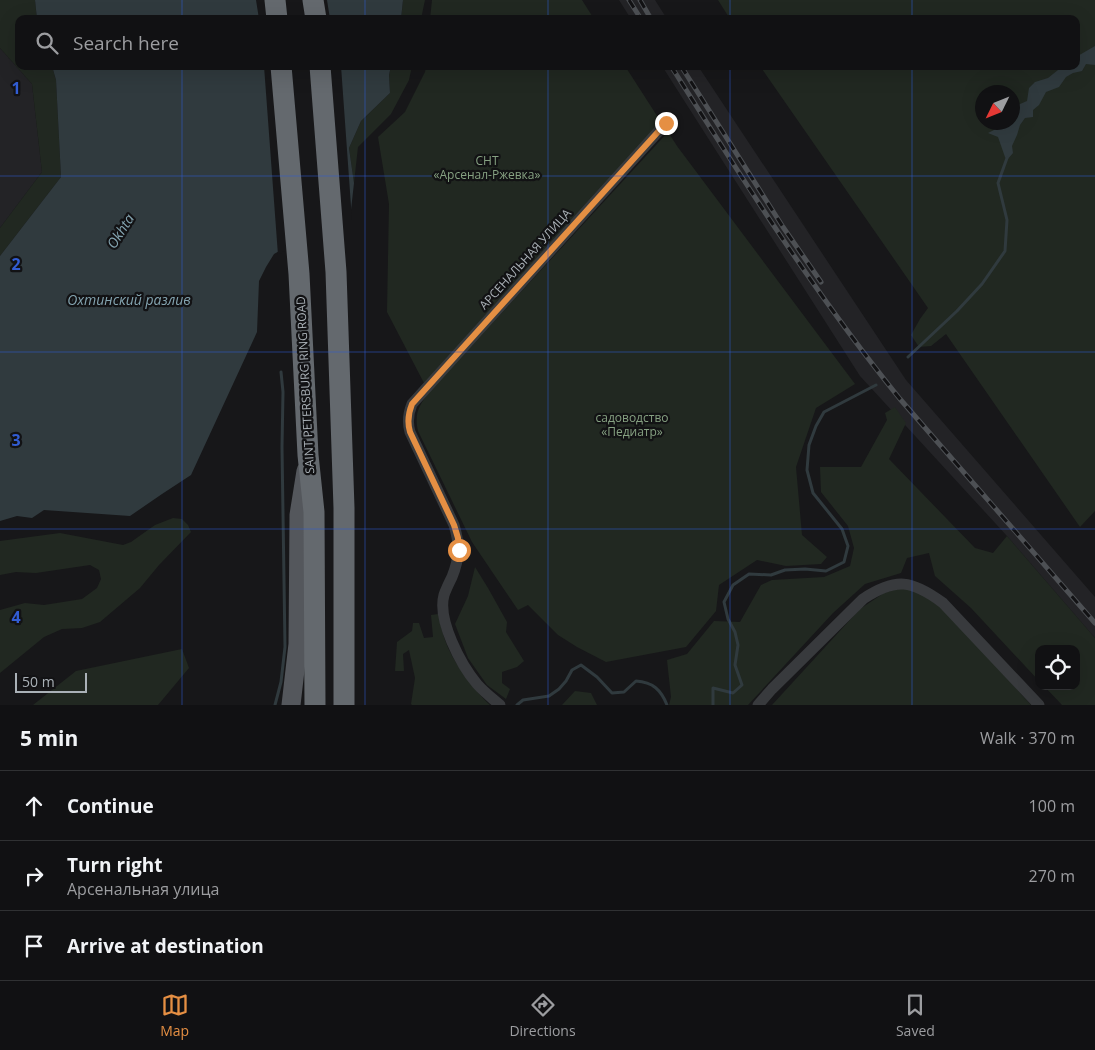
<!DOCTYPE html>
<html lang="en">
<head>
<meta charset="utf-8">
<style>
  :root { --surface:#111113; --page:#1e1f21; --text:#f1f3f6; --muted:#9c9da0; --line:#303133; --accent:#e58f43 }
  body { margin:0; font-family:"Open Sans",sans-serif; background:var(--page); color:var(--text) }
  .controls { position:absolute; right:15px; bottom:15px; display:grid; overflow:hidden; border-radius:10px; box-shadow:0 5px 20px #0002 }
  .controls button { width:45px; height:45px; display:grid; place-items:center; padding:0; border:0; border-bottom:1px solid var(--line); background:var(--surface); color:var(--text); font:25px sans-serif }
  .compass { position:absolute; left:975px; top:85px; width:45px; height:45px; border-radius:50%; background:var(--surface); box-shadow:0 5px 20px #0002; rotate:227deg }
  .scale { position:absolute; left:15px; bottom:12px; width:72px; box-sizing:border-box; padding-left:5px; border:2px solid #aab1b7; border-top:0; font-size:14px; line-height:18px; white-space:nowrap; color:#aab1b7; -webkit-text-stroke:4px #121214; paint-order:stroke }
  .stop { position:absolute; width:15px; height:15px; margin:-11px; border:4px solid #e58f43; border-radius:50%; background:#fff }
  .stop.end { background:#e58f43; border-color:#fff; box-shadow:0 1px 5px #0008 }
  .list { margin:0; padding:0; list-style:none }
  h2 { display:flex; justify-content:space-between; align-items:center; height:65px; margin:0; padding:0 20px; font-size:21px }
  h2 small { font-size:16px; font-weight:400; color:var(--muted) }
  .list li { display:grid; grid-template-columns:32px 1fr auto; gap:15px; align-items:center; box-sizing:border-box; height:70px; padding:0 20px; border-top:1px solid var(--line) }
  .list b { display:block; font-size:19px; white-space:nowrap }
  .list p { margin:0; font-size:16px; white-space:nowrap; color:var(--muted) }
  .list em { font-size:16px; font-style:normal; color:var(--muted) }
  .icon { flex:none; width:28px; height:28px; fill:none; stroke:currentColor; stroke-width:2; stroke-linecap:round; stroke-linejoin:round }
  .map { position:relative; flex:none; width:1095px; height:705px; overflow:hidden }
  .search { position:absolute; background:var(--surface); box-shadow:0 5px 20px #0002; left:15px; right:15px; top:15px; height:55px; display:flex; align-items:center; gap:12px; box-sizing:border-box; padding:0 18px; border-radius:10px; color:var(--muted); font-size:19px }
  .sheet { height:275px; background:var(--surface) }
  nav { display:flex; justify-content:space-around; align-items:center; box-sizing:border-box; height:70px; border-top:1px solid var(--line); background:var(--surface); font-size:14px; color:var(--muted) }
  nav a { display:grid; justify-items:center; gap:2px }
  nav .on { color:var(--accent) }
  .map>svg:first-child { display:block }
  .built { fill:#232326 }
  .green { fill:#212821; fill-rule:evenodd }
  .water { fill:#303a3e }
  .pier { fill:#171719 }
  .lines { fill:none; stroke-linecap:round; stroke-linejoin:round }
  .stream { stroke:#303a3e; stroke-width:3 }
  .street { stroke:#383a3d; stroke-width:11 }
  .primary { stroke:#54575c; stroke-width:19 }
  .highway { stroke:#64696e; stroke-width:21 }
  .rail-casing { stroke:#4d5054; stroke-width:5 }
  .rail { stroke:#121214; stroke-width:3; stroke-dasharray:9; stroke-linecap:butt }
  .route { stroke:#e58f43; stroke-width:6 }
  .grid { fill:none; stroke:#325dd3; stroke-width:1; stroke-opacity:0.55 }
  .labels { text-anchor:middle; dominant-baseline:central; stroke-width:4.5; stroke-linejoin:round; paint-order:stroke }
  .park-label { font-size:12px; fill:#86a182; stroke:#121214 }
  .street-label { font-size:12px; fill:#aab1b7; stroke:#121214 }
  .water-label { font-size:14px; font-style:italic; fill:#84a4b0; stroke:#121214 }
  .grid-label { font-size:16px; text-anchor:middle; font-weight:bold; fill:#325dd3; stroke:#121214; stroke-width:4.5; stroke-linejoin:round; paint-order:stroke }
</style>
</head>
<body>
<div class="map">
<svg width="1095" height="705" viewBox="0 0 1095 705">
  <rect width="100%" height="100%" fill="#171719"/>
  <!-- built -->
  <path class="built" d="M619 0H655L667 19H631Z
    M0 48 32 84 42 172 0 228Z
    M662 66H698L906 380 1095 597V638L1007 536 860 376Z"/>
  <!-- green -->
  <path class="green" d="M0 0H35L37 19H19V66H52L56 80 61 177 0 256V228L42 172 32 84 0 48Z
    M403 0H425L421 19H401Z
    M432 0H582L594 19H430Z
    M718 0H1095V511L1080 527 946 334 931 346 919 347 911 335 920 319 928 308 760 66H1076V19H730ZM982 92H1012V122H982Z
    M391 66H412L409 80 391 114 358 147 354 183 349 148 361 121 390 93 389 75Z
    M426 66H625L661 122 424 383 387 312 389 204 378 137 405 112 425 72Z
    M668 132 677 146 855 384 816 408 796 467 802 535 827 557 821 564 786 566 757 560 719 585 716 611 686 647 606 662 577 647 558 635 528 605 518 610 472 542 418 431C414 413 419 406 429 392Z
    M895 407 906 423 889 459 975 548 993 553 1007 536 1095 638V705H1062L1044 686H1076V649H1039V681L971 608 935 576 929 553 907 558 901 573 865 584 833 613 748 705H669L671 697 667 660 687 654 714 621 740 622 761 585 772 580 824 577 850 566 854 548 848 526 821 492 820 467H861L887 420 885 413Z
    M173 518 182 519 188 525 191 532 159 565 140 588 100 622 82 628 62 629 44 637 0 673V610L25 603 44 605 82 599 97 588 101 579 99 570 90 565 36 573 16 572 0 575V541L60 533 123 545 131 542 155 525Z
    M475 567 488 588 507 622 506 632 524 661 517 667 502 672V683L510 689 506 699 487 685 468 658 455 624 468 596Z
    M904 587 922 594 948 613 1031 705H772L860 609 884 593Z
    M438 614C440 622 442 632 445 640 452 661 474 690 490 705H412L411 704 415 678 409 650 403 654 404 671H395L397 642 412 631 413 623H419L424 638 433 637 431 615Z
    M182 649 189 668 158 705H33L76 671Z
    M575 691 591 693 597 705H562Z"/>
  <!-- water -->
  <path class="water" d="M35 0H403L401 19H37Z
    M1095 46V65L1086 64 1082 71 1073 73 1066 77 1059 87 1046 92 1039 105 1033 110V117L1025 118 1020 125 1017 135 1012 146 1013 153 1007 160 1005 157 998 137 988 133 996 129 999 123 1012 122 1013 107 1027 101 1029 88 1035 82 1048 78 1063 66H1076V57Z
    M52 66H391L389 75 390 93 361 121 349 148 354 183 350 219 297 241 274 254 266 267 259 281 257 332 191 475 162 494 130 516 44 510 32 518 17 516 0 521V256L61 177 56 80Z"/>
  <!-- pier -->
  <path class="pier" d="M256 0H327L330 19H259Z
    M264 66H341L352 220 340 231 322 243H297L278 255Z"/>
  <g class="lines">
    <!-- stream -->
    <path class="stream" d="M908 357 957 311 982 284 1005 251 1007 220 998 183 1007 158
      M275 705 281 682 285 647 282 447 283 392 281 372
      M517 705 523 700 549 696 559 689 566 681 572 670 581 665 597 677 612 693 624 692 636 681C653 682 661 690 667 705
      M713 705V688L733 693 742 685 735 665 738 645 735 632 728 619 724 602 733 585 749 574 771 575 785 570 805 569 826 571 844 562 848 546 842 529 813 493 807 470 809 445 816 426 824 412 876 385"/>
    <!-- street -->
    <path class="street" d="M500 705C492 698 484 692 477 684 461 665 437 620 444 595 446 589 449 583 452 577 460 557 460 545 454 525L410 432C407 422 408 414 412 404L666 123
      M758 705 772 689 863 599C896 577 912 580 943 603L1039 705"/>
    <!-- primary -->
    <path class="primary" d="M291 705 298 644 299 515 306 471"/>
    <!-- highway -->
    <path class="highway" d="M275 0 277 19
      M313 0 316 19
      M281 66 299 274 308 455 314 512 315 705
      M320 66 336 272 344 508V705"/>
    <!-- rail casing -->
    <g class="rail-casing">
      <path id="rail" d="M629 0 641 19
        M640 0 651 19
        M671 66C743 180 815 294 900 399L1095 623
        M681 66 783 227 821 282"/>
    </g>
    <!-- rail -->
    <use href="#rail" class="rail"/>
  </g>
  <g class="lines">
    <!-- route -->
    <path class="route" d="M459 550 458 538 454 525 410 432C407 422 408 414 412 404L666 123"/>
  </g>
  <!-- grid -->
  <path class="grid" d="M182 0V19M365 0V19M548 0V19M730 0V19M912 0V19M182 66V705M365 66V705M548 66V705M730 66V705M912 66V705M0 176H1095M0 352H1095M0 529H1095"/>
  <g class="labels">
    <!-- park labels -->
    <g class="park-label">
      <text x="487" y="160">СНТ<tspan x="487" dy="14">«Арсенал-Ржевка»</tspan></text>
      <text x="632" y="417">садоводство<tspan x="632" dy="14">«Педиатр»</tspan></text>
    </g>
    <!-- street labels -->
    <g class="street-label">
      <text transform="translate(525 259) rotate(-48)">АРСЕНАЛЬНАЯ УЛИЦА</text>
      <text transform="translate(305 385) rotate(-93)">SAINT PETERSBURG RING ROAD</text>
    </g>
    <!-- water labels -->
    <g class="water-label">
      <text transform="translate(120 231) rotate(-58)">Okhta</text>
      <text x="129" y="299">Охтинский разлив</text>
    </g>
  </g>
  <g class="grid-label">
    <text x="16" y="94">1</text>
    <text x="16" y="270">2</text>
    <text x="16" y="446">3</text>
    <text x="16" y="623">4</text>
  </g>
</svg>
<div class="controls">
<button><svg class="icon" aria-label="locate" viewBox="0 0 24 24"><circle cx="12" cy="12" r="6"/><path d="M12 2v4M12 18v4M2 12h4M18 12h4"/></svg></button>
</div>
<svg class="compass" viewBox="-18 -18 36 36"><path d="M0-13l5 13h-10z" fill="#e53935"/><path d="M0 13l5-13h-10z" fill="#9c9da0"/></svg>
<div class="scale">50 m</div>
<div class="stop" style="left:459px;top:550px"></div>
<div class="stop end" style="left:666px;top:123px"></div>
<div class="search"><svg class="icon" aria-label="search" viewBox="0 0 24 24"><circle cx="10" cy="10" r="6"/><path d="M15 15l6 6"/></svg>Search here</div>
</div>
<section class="sheet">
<h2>5 min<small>Walk · 370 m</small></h2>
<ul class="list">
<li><svg class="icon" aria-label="ahead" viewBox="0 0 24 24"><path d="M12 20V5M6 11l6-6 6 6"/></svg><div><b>Continue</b></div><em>100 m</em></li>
<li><svg class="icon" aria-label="right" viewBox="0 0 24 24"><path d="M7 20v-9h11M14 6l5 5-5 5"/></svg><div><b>Turn right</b><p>Арсенальная улица</p></div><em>270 m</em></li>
<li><svg class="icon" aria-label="arrive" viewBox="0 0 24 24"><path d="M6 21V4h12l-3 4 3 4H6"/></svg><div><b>Arrive at destination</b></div></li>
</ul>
</section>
<nav>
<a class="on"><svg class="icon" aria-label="map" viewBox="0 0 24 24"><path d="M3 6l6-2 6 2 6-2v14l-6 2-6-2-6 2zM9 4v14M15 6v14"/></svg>Map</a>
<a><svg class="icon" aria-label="directions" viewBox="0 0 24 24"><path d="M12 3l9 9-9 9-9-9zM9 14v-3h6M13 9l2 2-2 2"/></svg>Directions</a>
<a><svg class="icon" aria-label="saved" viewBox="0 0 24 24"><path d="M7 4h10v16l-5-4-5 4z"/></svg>Saved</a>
</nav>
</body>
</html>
